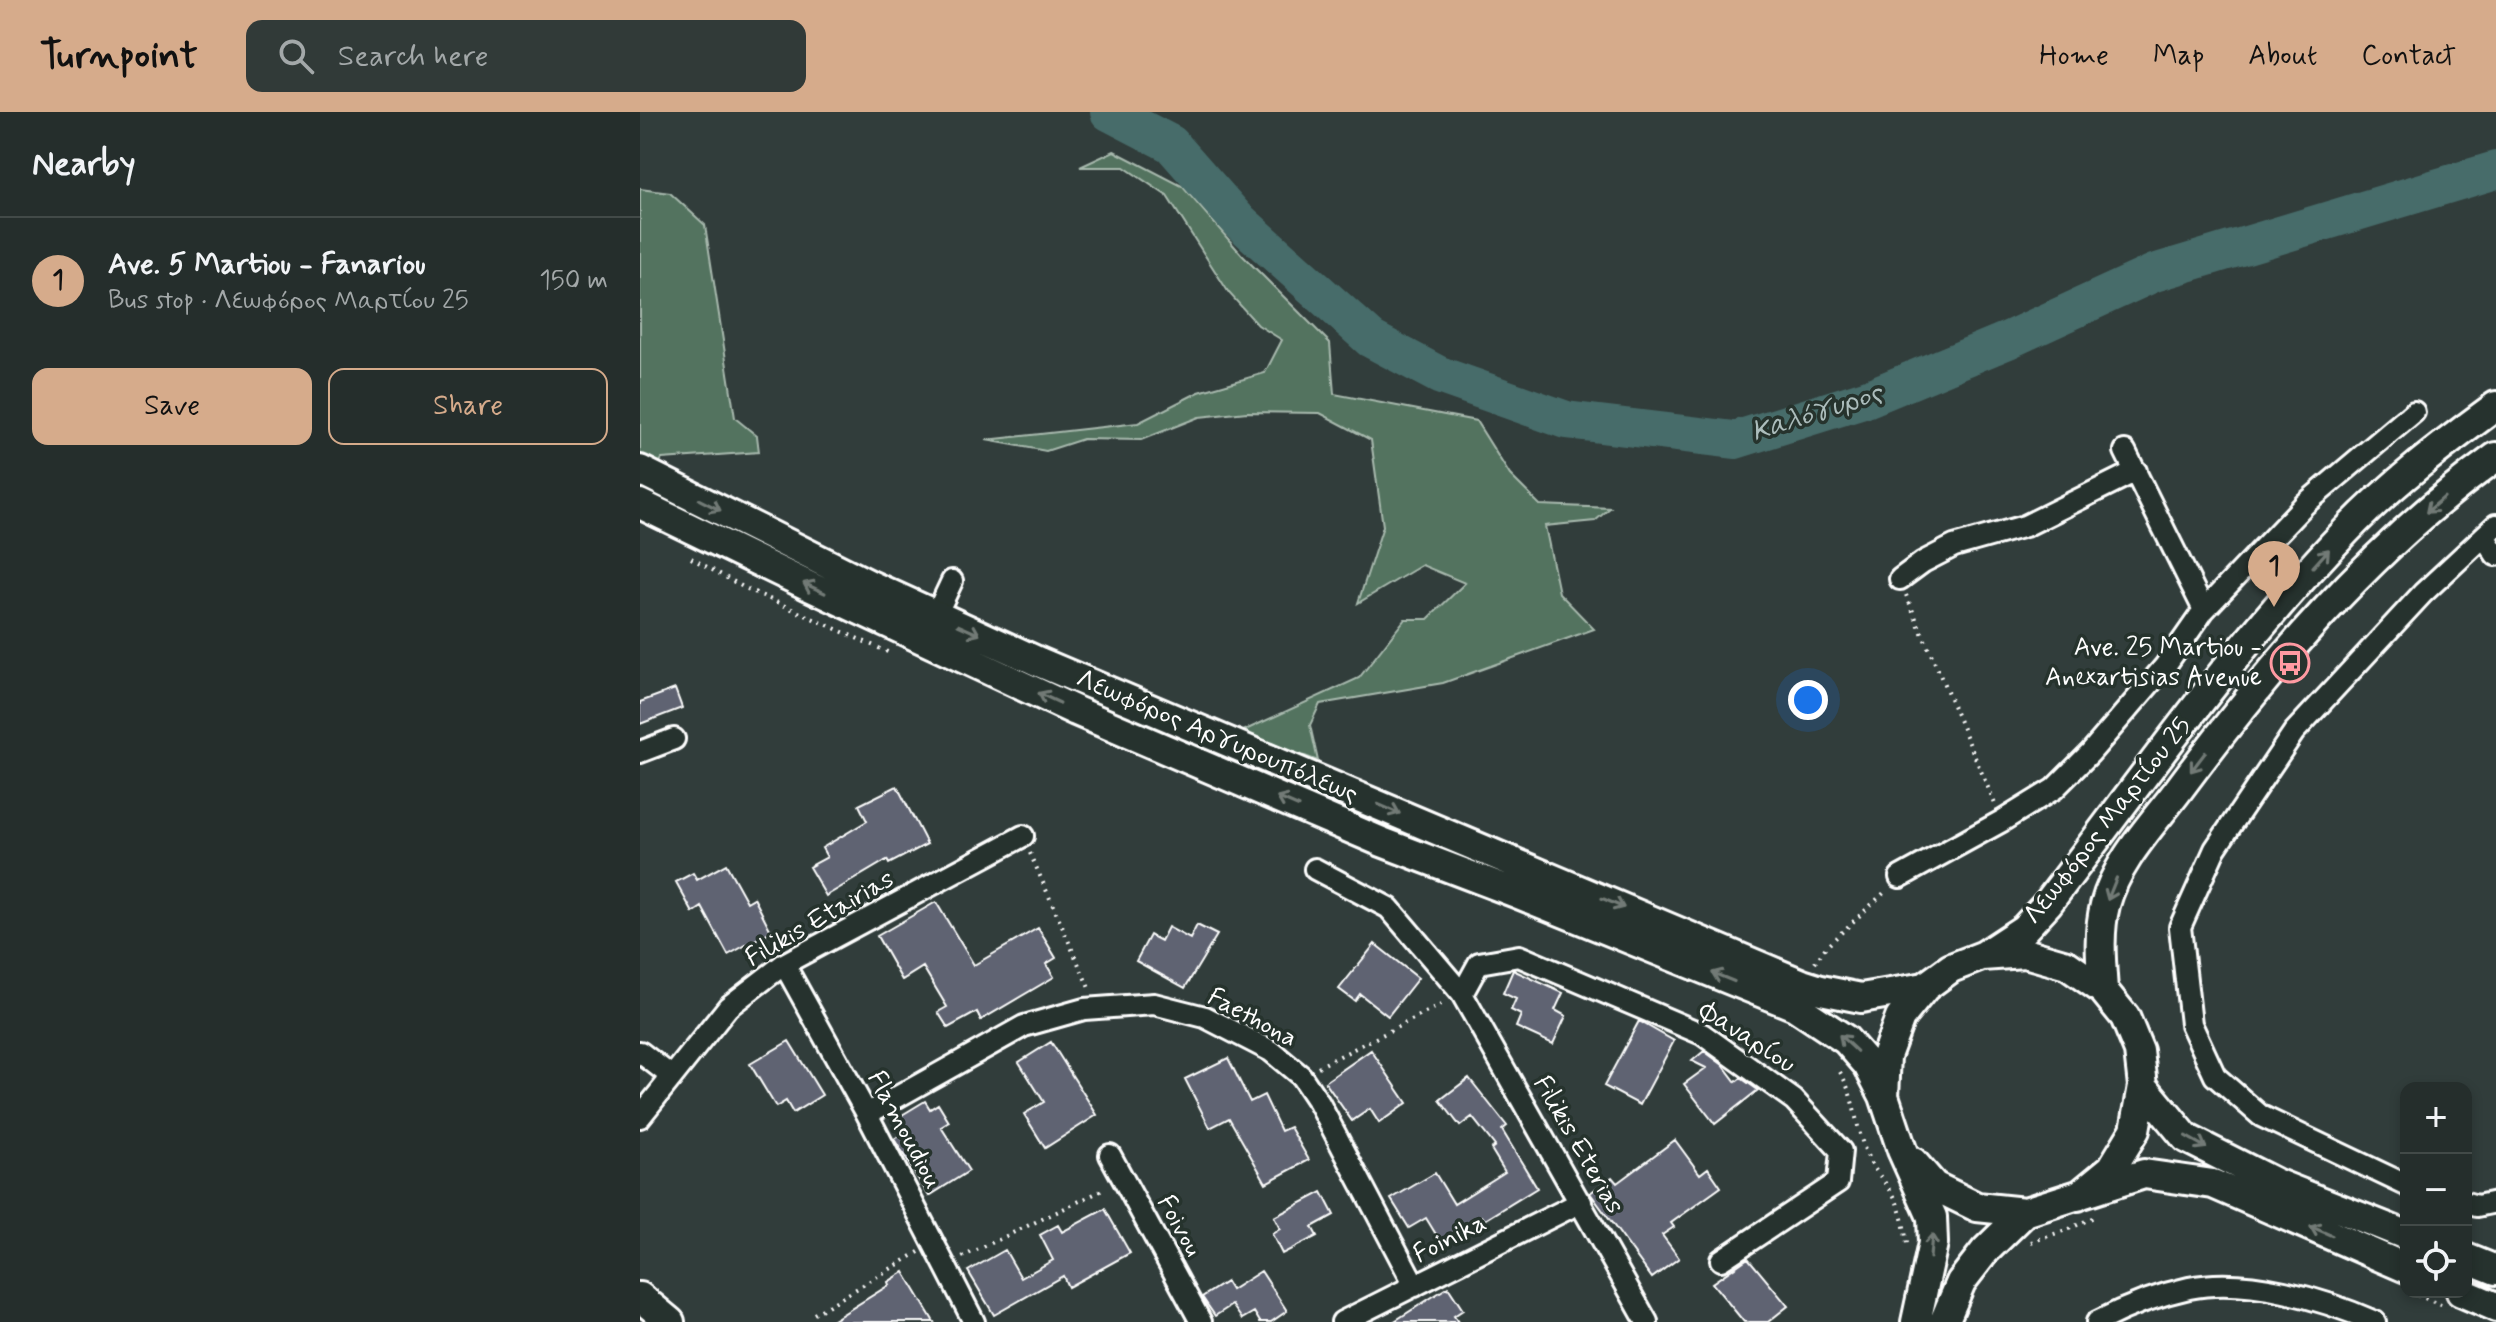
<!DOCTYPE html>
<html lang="en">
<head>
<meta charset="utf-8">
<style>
  :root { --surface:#252e2c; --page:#313a38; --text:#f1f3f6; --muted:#a3a8a9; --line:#424a48; --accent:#d6ab8b }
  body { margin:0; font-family:Mynerve,sans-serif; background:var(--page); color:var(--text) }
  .controls { position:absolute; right:24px; bottom:24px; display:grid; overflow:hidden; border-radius:16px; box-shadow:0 4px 12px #0003 }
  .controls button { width:72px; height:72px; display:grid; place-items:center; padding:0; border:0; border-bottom:2px solid var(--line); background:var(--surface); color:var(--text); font:40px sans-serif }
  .you { position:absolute; left:1168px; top:588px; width:28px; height:28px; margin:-20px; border:6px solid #fff; border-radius:50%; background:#1a73e8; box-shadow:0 0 0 12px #1a73e833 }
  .badge { display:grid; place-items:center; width:52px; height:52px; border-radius:50%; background:var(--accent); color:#111; font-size:26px; font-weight:700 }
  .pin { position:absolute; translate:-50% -66px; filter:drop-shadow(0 2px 4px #0008) }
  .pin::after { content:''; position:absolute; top:42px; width:28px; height:24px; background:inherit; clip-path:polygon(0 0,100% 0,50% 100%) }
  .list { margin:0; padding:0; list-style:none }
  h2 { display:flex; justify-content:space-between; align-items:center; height:104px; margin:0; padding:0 32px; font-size:34px }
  h2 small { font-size:26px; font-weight:400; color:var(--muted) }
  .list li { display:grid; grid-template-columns:52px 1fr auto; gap:24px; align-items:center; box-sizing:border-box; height:128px; padding:0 32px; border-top:2px solid var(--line) }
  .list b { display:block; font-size:30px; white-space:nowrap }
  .list p { margin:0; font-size:26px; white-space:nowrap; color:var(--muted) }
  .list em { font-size:26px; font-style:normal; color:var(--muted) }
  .actions { display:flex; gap:16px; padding:24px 32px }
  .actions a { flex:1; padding:18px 0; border:2px solid var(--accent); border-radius:16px; text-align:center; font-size:28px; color:var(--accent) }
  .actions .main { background:var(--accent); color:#111 }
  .icon { flex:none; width:44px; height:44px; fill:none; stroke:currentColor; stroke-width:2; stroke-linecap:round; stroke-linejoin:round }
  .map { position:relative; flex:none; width:1856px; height:1210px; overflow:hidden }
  header { display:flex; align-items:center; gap:48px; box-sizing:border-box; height:112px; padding:0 40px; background:var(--accent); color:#111 }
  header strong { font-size:38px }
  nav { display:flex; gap:44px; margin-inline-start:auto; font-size:28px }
  .search { width:560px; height:72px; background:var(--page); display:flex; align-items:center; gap:20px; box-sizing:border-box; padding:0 28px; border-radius:16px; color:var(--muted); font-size:30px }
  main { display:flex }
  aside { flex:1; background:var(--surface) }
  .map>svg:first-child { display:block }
  .green { fill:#52735e; stroke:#a8b9ae; stroke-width:2 }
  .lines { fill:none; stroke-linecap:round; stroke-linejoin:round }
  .river { stroke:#476c6a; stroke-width:38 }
  .building { fill:#5f6472; stroke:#fff; stroke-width:2 }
  .street-casing { stroke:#fff; stroke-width:26 }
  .secondary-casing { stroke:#fff; stroke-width:34 }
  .path { stroke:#fff; stroke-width:4; stroke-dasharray:2 6; stroke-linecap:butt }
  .street { stroke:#26332d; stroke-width:20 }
  .secondary { stroke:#26332d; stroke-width:28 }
  .oneway { stroke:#727a76 }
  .labels { text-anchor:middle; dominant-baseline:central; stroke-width:7; stroke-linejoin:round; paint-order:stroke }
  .poi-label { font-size:26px; fill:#fff; stroke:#26332d; text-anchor:end }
  .street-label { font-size:26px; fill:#fff; stroke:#26332d }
  .water-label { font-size:28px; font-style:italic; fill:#acbdbc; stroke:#26332d }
</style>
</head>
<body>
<header>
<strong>Turnpoint</strong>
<div class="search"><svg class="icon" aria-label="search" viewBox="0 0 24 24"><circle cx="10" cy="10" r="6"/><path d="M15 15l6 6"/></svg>Search here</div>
<nav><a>Home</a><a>Map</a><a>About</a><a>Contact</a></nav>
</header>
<main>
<aside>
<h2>Nearby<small></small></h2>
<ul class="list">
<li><span class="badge">1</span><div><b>Ave. 5 Martiou - Fanariou</b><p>Bus stop · Λεωφόρος Μαρτίου 25</p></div><em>150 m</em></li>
</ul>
<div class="actions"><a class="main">Save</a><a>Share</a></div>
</aside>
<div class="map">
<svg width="1856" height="1210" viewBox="0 0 1856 1210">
  <rect width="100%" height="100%" fill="#313d3b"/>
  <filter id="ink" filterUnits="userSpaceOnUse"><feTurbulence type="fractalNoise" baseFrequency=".0125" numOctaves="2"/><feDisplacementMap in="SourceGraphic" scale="16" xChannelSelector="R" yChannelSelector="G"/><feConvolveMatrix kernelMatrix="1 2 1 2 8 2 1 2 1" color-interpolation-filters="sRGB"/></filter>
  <g filter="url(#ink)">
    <!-- green -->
    <path class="green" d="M474 39 542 74 602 143 690 231 694 282 836 309 870 363 900 393 970 396 955 409 905 414 919 481 954 517 803 571 680 592 670 613 678 649 601 620 719 566 765 507H788L825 471 782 453 718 491 743 414 731 328 680 301 607 300 559 305 501 328 443 327 406 339 346 328 498 311 559 280 625 261 642 228 618 213 589 181 527 84 484 55H440Z
      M0 77 30 81 65 113 95 306 117 324 119 340 22 347 18 353 0 344Z"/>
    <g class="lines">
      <!-- river -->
      <path class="river" d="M469 0 531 32 597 107 731 227 799 263 926 308 1095 328 1226 287 1368 228 1514 161 1856 58"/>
    </g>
    <!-- building -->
    <path class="building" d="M35 577 42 596 0 612V590Z
      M257 674 287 732 249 752 247 748 186 784 169 755 187 745 182 736 227 709 219 693Z
      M86 752 107 790 114 786 131 819 88 843 62 795 53 801 36 770 53 761 57 768Z
      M296 790 334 853 398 816 416 846 406 852 414 865 341 908 337 900 308 916 298 900 307 895 283 855 262 868 237 824Z
      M557 813 577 823 545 876 496 849 510 823 521 829 528 815 550 827Z
      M735 832 778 866 748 904 720 882 715 889 699 877Z
      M873 858 923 881 915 898 926 904 913 932 876 915 881 903 871 898 876 887 863 881Z
      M999 909 1034 929 1000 993 964 974Z
      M149 929 182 983 153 1001 146 989 136 995 110 952Z
      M411 930 457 1003 405 1036 384 1002 404 990 379 950Z
      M731 938 767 991 739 1011 730 997 712 1009 685 970Z
      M1064 939 1083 953 1096 970 1101 966 1118 978 1075 1012 1044 972 1066 956 1052 949Z
      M588 946 610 990 624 983 641 1019 650 1015 669 1048 626 1071 589 1006 570 1016 545 967Z
      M829 966 867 1014 862 1018 897 1076 845 1108 842 1104 800 1129 786 1106 769 1116 751 1087 795 1061 814 1092 865 1060 851 1037 855 1034 832 1005 820 1014 800 988Z
      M285 989 290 997 298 992 309 1010 301 1015 329 1059 289 1084 254 1027 265 1020 257 1006Z
      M1035 1028 1060 1062 1068 1056 1081 1075 1031 1111 1034 1115 1022 1123 1039 1146 1012 1166 950 1081 972 1065 977 1071Z
      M682 1080 694 1103 672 1115 677 1124 642 1142 632 1122 640 1117 634 1105Z
      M465 1097 490 1141 428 1175 423 1164 354 1203 328 1159 365 1138 381 1166 413 1148 400 1123 418 1113 422 1120Z
      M1108 1146 1148 1194 1128 1210H1104L1072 1171Z
      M621 1159 647 1199 631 1210H620L614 1200 602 1207 592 1193 575 1204 562 1185 586 1170 591 1178Z
      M264 1160 294 1210H190L249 1173 248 1170Z
      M808 1175 823 1198 814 1204 818 1210H753Z"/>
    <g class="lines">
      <!-- street casing -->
      <g class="street-casing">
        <path id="street" d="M1485 339 1564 498
          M1844 424 1856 443
          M1260 467 1283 450 1314 434 1385 414 1496 359
          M296 503 312 469
          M0 640 34 627
          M675 757 749 796 822 882 1007 1210
          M1260 765 1362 709 1414 677 1450 641 1525 554 1564 498 1665 392 1774 300
          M144 852 227 1002 334 1210
          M822 882 839 851 879 844 1062 922 1154 988 1201 1039 1198 1070 1081 1148
          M0 940 31 964
          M227 1002 384 914 444 897 514 892 565 905 631 939 661 964 679 991 775 1174
          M0 1005 88 895 144 852 383 724
          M470 1043 561 1210
          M1766 1073 1621 1004 1575 964 1551 912 1540 815 1575 737 1654 620 1783 481 1856 413
          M1826 1091 1837 1094 1856 1090
          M702 1210 941 1090
          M1457 1210C1486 1195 1517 1183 1549 1176 1606 1164 1683 1187 1735 1210"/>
      </g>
      <!-- secondary casing -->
      <g class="secondary-casing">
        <path id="secondary" d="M0 358 230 473 399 550 1162 872 1181 878 1221 886 1285 875
          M0 392 171 475 436 599 742 730 876 781 1155 894 1206 928 1228 953 1244 984
          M1346 842 1384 817 1408 791C1504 665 1596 533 1706 419 1751 372 1804 332 1856 294
          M1463 878C1461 850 1458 821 1465 793 1476 751 1510 715 1536 681 1628 557 1730 436 1856 345
          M1503 974 1546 1026 1635 1071 1766 1123
          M1273 1050 1294 1074 1337 1095 1385 1100 1504 1062 1573 1072 1766 1156
          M1826 1146 1856 1158
          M1821 1180 1856 1195
          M0 1185 30 1210
          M1276 1210 1293 1131 1292 1105 1262 1038 1244 984 1246 944 1260 906 1285 875 1311 856 1342 844 1385 841 1427 853 1463 878 1485 905 1499 939 1503 974 1495 1018 1472 1056 1438 1084
          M1304 1210 1321 1170 1345 1139 1385 1100"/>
      </g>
      <!-- path -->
      <path class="path" d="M51 446 105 476 252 542
        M1266 483 1355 692
        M390 741 449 876
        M1175 851 1186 835 1247 778
        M678 955 805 891
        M1200 960C1216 986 1215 1016 1227 1043 1233 1058 1246 1070 1254 1084 1261 1098 1265 1117 1267 1132
        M1391 1130 1429 1117 1454 1105
        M322 1145 465 1077
        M1770 1180 1801 1193
        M174 1202 279 1140"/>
      <!-- street -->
      <use href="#street" class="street"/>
      <!-- secondary -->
      <use href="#secondary" class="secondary"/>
    </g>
    <!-- one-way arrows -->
    <defs><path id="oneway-shaft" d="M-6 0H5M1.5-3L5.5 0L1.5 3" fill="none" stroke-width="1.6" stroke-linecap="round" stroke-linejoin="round" transform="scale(2)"/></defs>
    <g class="oneway">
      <use href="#oneway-shaft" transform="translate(70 393) rotate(27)"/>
      <use href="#oneway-shaft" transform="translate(1795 393) rotate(139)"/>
      <use href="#oneway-shaft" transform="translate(1681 446) rotate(-48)"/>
      <use href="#oneway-shaft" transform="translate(174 476) rotate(-155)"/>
      <use href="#oneway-shaft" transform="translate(329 518) rotate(24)"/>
      <use href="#oneway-shaft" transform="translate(409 586) rotate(-155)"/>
      <use href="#oneway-shaft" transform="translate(1558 650) rotate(127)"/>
      <use href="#oneway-shaft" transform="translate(648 690) rotate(-157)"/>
      <use href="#oneway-shaft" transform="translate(749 697) rotate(23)"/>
      <use href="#oneway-shaft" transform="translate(1472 777) rotate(112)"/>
      <use href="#oneway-shaft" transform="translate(973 791) rotate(23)"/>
      <use href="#oneway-shaft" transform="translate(1083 865) rotate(-158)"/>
      <use href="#oneway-shaft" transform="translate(1208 931) rotate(-137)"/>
      <use href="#oneway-shaft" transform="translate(1556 1030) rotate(29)"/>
      <use href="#oneway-shaft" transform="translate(1681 1119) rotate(-157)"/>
      <use href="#oneway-shaft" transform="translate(1291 1134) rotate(-85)"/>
    </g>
  </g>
  <!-- icons -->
  <defs>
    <g id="bus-ring" transform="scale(2)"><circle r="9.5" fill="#26332d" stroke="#ff9aa2" stroke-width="1.5"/><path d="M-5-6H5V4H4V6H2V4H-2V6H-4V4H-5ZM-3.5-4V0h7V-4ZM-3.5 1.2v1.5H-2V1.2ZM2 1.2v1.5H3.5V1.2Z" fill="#ff9aa2"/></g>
  </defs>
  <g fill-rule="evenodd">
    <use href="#bus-ring" x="1650" y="551"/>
  </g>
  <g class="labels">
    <!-- poi labels -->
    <g class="poi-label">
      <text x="1622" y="536">Ave. 25 Martiou -<tspan x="1622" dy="30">Anexartisias Avenue</tspan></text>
    </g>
    <!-- street labels -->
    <g class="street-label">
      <text transform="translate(577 625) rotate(23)">Λεωφόρος Αργυρουπόλεως</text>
      <text transform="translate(1468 709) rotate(-52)">Λεωφόρος Μαρτίου 25</text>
      <text transform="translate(180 807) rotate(-30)">Filikis Etairias</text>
      <text transform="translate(612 906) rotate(28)">Faethona</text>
      <text transform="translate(1107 926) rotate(33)">Φαναρίου</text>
      <text transform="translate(264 1018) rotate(62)">Flamoudiou</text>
      <text transform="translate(938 1033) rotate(60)">Filikis Eterias</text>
      <text transform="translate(539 1114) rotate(61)">Foivou</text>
      <text transform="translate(810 1127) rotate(-27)">Foinika</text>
    </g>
    <!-- water labels -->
    <g class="water-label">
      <text transform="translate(1177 301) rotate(-18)">Καλόγυρος</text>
    </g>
  </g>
</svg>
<div class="controls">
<button>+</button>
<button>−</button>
<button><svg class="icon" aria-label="locate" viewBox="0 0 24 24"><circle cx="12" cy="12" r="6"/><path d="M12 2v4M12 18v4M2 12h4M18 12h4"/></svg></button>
</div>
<div class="you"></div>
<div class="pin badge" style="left:1634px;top:495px">1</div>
</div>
</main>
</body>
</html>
